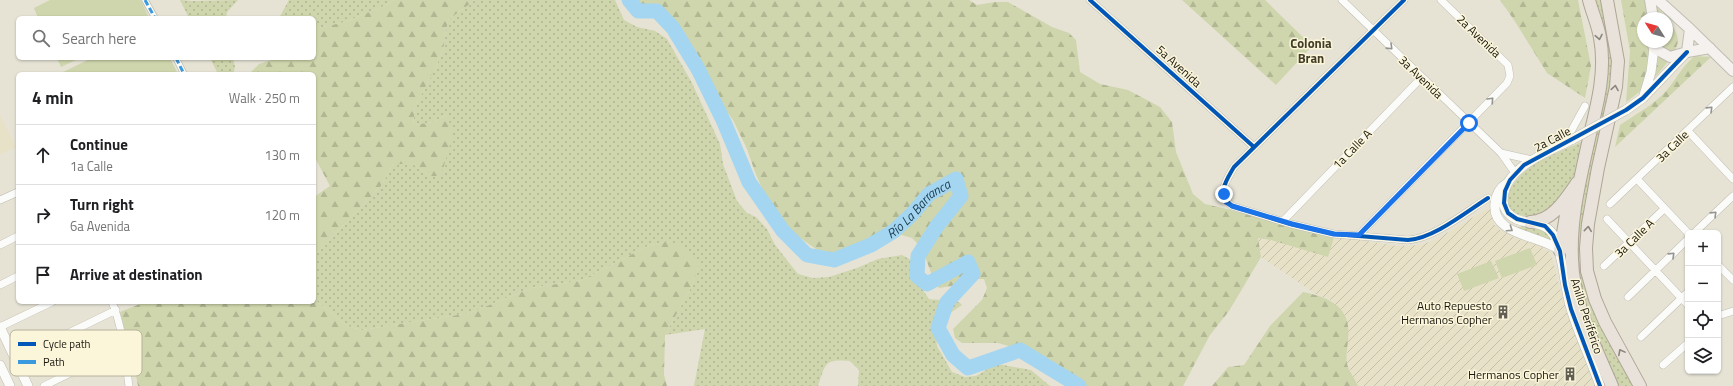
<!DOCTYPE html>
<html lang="en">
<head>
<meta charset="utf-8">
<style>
  :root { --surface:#fff; --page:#f2f2f2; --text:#202124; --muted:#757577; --line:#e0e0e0 }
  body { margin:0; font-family:"Titillium Web",sans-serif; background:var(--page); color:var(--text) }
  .controls { position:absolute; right:12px; bottom:12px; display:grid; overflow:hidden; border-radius:6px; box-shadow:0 1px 3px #0004 }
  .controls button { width:36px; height:36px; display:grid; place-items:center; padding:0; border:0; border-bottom:1px solid var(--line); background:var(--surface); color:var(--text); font:20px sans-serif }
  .compass { position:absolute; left:1637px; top:12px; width:36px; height:36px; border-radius:50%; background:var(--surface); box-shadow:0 1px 3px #0004; rotate:307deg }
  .stop { position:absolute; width:12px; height:12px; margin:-9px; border:3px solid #1a73e8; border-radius:50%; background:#fff }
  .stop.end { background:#1a73e8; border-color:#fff; box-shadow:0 1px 4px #0008 }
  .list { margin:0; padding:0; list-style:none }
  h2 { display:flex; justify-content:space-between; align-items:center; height:52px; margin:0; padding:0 16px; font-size:17px }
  h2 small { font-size:13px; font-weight:400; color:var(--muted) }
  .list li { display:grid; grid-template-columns:26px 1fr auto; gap:12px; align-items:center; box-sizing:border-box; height:60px; padding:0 16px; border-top:1px solid var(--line) }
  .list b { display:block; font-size:15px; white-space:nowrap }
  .list p { margin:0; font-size:13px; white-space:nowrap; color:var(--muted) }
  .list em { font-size:13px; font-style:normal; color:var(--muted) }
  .icon { flex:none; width:22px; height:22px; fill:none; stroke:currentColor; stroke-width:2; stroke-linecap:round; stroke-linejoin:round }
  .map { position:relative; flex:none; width:1733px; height:386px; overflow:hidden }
  .search { position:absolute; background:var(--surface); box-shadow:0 1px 3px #0004; left:16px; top:16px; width:300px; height:44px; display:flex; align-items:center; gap:10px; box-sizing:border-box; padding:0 14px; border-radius:6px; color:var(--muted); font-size:15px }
  .panel { position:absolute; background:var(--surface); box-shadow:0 1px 3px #0004; left:16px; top:72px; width:300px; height:232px; border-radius:6px }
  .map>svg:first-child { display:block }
  .built { fill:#e7e1c8 }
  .industrial { fill:url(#industrial-furrows) }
  .grass { fill:url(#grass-dots) }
  .forest { fill:url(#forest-firs) }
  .pitch { fill:#cfd5ac }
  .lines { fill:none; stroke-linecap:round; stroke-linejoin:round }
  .river { stroke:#a4d6f2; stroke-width:15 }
  .pedestrian-casing { stroke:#c1beb2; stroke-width:7 }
  .minor-casing { stroke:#c1beb2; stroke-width:8 }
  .tertiary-casing { stroke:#c1beb2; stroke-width:10 }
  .secondary-casing { stroke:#c1beb2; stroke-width:12 }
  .trunk-casing { stroke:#aea596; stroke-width:14 }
  .pedestrian { stroke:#fbfbf9; stroke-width:5.5 }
  .minor { stroke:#fbfbf9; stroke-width:7 }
  .tertiary { stroke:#fbfbf9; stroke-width:9 }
  .secondary { stroke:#f4f1ee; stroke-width:10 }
  .trunk { stroke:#e8e2da; stroke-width:12 }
  .tertiary-bridge-casing { stroke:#c1beb2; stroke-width:10; stroke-linecap:butt }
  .tertiary-bridge { stroke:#fbfbf9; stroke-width:9 }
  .quiet { stroke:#3b9ade; stroke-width:3; stroke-dasharray:6 3; stroke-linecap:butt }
  .cycleway-casing { stroke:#fbf5da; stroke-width:6 }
  .cycleway { stroke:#0057b8; stroke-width:4 }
  .oneway { stroke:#8a867e }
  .oneway2 { stroke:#95948f }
  .route { stroke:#1a73e8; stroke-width:5 }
  .labels { text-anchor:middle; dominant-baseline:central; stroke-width:3; stroke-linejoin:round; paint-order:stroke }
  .street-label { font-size:12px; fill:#18160d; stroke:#fbf5da }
  .poi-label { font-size:12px; fill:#18160d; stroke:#fbf5da; text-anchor:end }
  .neighbourhood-label { font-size:13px; font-weight:bold; fill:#423d27; stroke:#fbf5da }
  .water-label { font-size:13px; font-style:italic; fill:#1b3c4f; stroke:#fbf5da }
  .key { fill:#fbf5da; stroke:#b7b29c; stroke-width:1 }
  .key-label { font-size:11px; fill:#18160d }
</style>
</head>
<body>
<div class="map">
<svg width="1733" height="386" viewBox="0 0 1733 386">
  <defs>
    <pattern id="industrial-furrows" width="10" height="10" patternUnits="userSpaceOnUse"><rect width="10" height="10" fill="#e7e1c8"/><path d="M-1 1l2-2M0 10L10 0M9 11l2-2" fill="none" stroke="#c5c0ab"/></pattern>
    <pattern id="grass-dots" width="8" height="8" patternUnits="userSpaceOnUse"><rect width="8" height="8" fill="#cfd5ac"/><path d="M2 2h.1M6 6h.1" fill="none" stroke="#b1b693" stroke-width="1.8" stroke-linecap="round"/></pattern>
    <pattern id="forest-firs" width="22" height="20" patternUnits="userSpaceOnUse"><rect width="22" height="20" fill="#cfd5ac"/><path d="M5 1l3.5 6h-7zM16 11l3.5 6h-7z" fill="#b1b693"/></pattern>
  </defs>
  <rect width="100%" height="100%" fill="#e6e3d5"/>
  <!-- built -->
  <path class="built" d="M0 115 16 147 0 155Z"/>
  <!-- industrial -->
  <path class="industrial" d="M1492 206 1494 224 1499 229 1515 238 1539 245 1551 253 1562 296 1596 386H1358L1347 364 1348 327 1331 300 1317 295 1261 257 1258 238 1271 240 1328 256 1335 234 1354 239 1397 246 1420 245 1435 240Z"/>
  <!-- grass -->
  <path class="grass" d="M180 0 193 1 238 0 227 12 226 18H189Z
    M289 0H394L384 6 345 22 314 29V18H279Z
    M475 0H615L624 20 637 27 655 31 667 39 692 83 720 144 723 164 737 201 747 213 756 217 767 229 775 245 798 274 813 278 829 277 857 268 878 259 902 255 911 260 918 283 929 299C939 301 956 297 962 305L944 317 936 331 937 346 952 372 965 377 976 376 986 370 992 363 1031 370 1050 386H858L859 370 850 361C824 359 826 363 818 386H694L705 329 665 335 693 284 699 264 670 241 650 245 582 280 531 288 470 313 362 330 347 326 314 299V256L381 186 393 164H413L429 176 447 115 433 122 413 125 415 106 434 71 443 50 448 20Z
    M1593 0H1604L1613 61 1611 89 1584 206 1579 260 1587 294 1635 386H1618L1591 325 1581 296 1575 260 1579 207 1605 90Z
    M210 58H233L235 67 233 74H218Z
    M1581 142C1580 153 1579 166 1575 176 1570 188 1553 212 1539 215 1527 219 1508 215 1508 200 1507 190 1517 178 1524 172 1540 158 1563 151 1581 142Z
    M1527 225C1540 229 1548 230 1554 242L1514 227H1520Z"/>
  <!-- forest -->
  <path class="forest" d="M394 0H475L448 20 443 50 434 71 415 106 413 125 433 122 447 115 453 134 441 176H429L413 164H393L381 186 314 256V197L330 186 314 156V74H249L259 64 278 58H314V29L345 22 384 6Z
    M638 0H969L977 5 995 2H1008L1052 27 1069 33 1076 40 1080 72 1100 84 1128 90 1160 107 1172 122 1176 152 1193 194 1205 204 1335 234 1328 257 1271 240 1258 238 1261 257 1229 311 1210 335 1183 386H1076L1028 356 1012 347 998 343H962L955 338 953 329 982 300 987 288 984 279H968L957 285 939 288 934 281 922 248 912 238 898 234 855 250 823 254 796 235 768 203 755 172 747 149 733 120 717 98 689 50 686 42 672 21C658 17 644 16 638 0Z
    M1182 0H1265L1312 46 1276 85Z
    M1500 0H1578L1591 66 1585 98 1547 73 1516 23Z
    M1621 0H1651L1666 18H1643V42H1667V20C1672 25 1678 33 1678 41 1676 59 1641 93 1626 102L1630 51Z
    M1695 56 1711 57 1615 147 1620 125C1636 114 1654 105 1667 90 1677 78 1683 65 1695 56Z
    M670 241 685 248 699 264 693 284 665 335 664 375 667 386H138L134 365 120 312 145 302H314V299L347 326 362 330 470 313 531 288 582 280 650 245Z
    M1303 292C1323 296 1345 303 1348 326 1350 339 1345 352 1347 364 1349 371 1355 379 1358 386H1212L1228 367 1244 365 1270 326Z"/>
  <!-- pitch -->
  <path class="pitch" d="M50 0H141L149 18H38L34 8Z
    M57 58H80L61 67Z
    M92 58H170L178 74H59Z
    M1530 248 1537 265 1502 278 1495 261Z
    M1491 261 1499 278 1464 291 1457 274Z"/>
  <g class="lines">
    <!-- river -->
    <path class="river" id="s1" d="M629 0 638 11H657L673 28 698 69 724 122 749 182 783 231 807 255 834 260 871 245 894 231 913 213 929 194 956 179 961 196 937 226 918 256 917 276 927 284 968 262 973 274 947 302 938 328 953 355 968 368 1020 350 1079 386"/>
    <!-- pedestrian casing -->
    <g class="pedestrian-casing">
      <path id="pedestrian" d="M145 0 155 18
        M176 58 184 74"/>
    </g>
    <!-- minor casing -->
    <g class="minor-casing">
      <path id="minor" d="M1090 0 1254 147
        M1342 0 1501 153 1515 173
        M1404 0 1234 167C1226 181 1216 194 1232 206L1291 224 1334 234 1408 240C1433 239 1466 212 1488 198
        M1688 131 1733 179
        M1564 144 1585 106
        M1501 153 1532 160
        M1637 179 1688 233
        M0 200 18 192
        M1610 204 1733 87
        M1607 219 1688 305
        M1283 221 1422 77
        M1694 233 1733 196
        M1359 235 1507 83 1510 76 1508 65 1441 0
        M0 245 18 236
        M1718 265 1733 280
        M1604 266 1664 209
        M0 285 18 276
        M1628 297 1688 239
        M112 302C123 328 125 358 129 386
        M1718 316 1733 311
        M0 327 52 302
        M1641 337 1688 292
        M15 359 116 310
        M1663 365 1688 343
        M44 386 123 347"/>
    </g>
    <!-- tertiary casing -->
    <g class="tertiary-casing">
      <path id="tertiary" d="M1644 95 1651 72 1654 48
        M1626 110 1643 98 1687 52
        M1573 139C1549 152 1504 166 1503 200 1503 208 1508 215 1516 219 1530 225 1548 221 1555 238 1564 260 1564 286 1571 309 1579 335 1591 360 1600 386
        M1507 183C1499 188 1496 194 1495 203 1491 236 1541 235 1559 250
        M0 327 28 386
        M0 365 10 386"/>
    </g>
    <!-- secondary casing -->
    <g class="secondary-casing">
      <path id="secondary" d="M1650 0 1653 18
        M1658 0 1690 29 1733 71
        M1652 42 1654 48 1670 57 1687 52 1710 48
        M1687 52 1690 29"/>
    </g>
    <!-- trunk casing -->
    <g class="trunk-casing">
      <path id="trunk" d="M1589 0C1592 12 1598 25 1600 38 1606 70 1598 102 1590 134 1581 176 1570 216 1572 259 1573 304 1595 346 1612 386
        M1607 0 1618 61 1616 87 1598 168 1588 224 1586 248 1587 271 1595 299 1605 322 1640 386
        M1530 222C1552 222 1566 199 1577 183
        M1560 251 1567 209"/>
    </g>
    <!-- pedestrian -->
    <use href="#pedestrian" class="pedestrian"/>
    <!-- minor -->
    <use href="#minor" class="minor"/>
    <!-- tertiary -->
    <use href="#tertiary" class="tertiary"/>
    <!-- secondary -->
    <use href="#secondary" class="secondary"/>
    <!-- trunk -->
    <use href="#trunk" class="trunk"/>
    <!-- tertiary-bridge casing -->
    <g class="tertiary-bridge-casing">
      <path id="tertiary-bridge" d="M1573 139 1626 110"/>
    </g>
    <!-- tertiary-bridge -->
    <use href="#tertiary-bridge" class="tertiary-bridge"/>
    <!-- quiet -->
    <path class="quiet" d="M145 0 155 18
      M176 58 184 74"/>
    <!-- cycleway casing -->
    <g class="cycleway-casing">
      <path id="cycleway" d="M1090 0 1254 147
        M1404 0 1234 167C1226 181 1216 194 1232 206L1291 224 1334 234 1408 240C1433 239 1466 212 1488 198
        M1600 386 1571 309 1565 285 1560 251 1553 235 1545 226 1517 219 1508 213 1504 203 1505 191 1510 180 1524 165 1626 110 1643 98 1687 52"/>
    </g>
    <!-- cycleway -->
    <use href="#cycleway" class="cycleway"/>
  </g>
  <!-- one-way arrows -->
  <defs><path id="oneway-chevron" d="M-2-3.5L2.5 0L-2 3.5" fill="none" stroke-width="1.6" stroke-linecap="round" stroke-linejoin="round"/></defs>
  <g class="oneway">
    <use href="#oneway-chevron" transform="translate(1599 37) rotate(79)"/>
    <use href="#oneway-chevron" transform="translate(1615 88) rotate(-81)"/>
    <use href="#oneway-chevron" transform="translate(1588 229) rotate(-84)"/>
    <use href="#oneway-chevron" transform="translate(1621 352) rotate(-118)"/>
  </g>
  <g class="oneway2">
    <use href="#oneway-chevron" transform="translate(1390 47) rotate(44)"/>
    <use href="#oneway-chevron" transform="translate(1491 100) rotate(-47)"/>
    <use href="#oneway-chevron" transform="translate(1710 109) rotate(-44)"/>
    <use href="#oneway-chevron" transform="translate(1714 214) rotate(-44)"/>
    <use href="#oneway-chevron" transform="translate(1510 229) rotate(34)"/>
    <use href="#oneway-chevron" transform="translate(1672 255) rotate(-44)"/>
  </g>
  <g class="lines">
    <!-- route -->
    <path class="route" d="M1224 194 1226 202 1232 206 1292 224 1334 234 1359 235 1469 123"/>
  </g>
  <!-- icons -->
  <defs>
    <g id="building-bare" transform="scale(1.08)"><path d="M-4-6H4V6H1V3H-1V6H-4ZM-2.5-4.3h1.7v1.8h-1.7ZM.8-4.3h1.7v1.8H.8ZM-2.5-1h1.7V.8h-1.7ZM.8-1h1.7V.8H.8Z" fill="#605e53" stroke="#fbf5da" stroke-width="2.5" paint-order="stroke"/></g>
  </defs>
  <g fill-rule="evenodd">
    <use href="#building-bare" x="1503" y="312"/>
    <use href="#building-bare" x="1570" y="374"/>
  </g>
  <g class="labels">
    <!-- street labels -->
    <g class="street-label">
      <text transform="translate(1479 36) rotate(44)">2a Avenida</text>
      <text transform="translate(1179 66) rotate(42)">5a Avenida</text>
      <text transform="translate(1421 77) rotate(44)">3a Avenida</text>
      <text transform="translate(1552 139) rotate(-28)">2a Calle</text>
      <text transform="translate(1672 146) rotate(-44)">3a Calle</text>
      <text transform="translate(1352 149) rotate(-46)">1a Calle A</text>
      <text transform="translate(1634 238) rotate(-44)">3a Calle A</text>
      <text transform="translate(1587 316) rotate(72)">Anillo Periférico</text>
    </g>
    <!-- poi labels -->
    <g class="poi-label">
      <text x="1492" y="305">Auto Repuesto<tspan x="1492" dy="14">Hermanos Copher</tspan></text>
      <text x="1559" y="374">Hermanos Copher</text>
    </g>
    <!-- neighbourhood labels -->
    <g class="neighbourhood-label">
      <text x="1311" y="43">Colonia<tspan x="1311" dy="15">Bran</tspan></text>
    </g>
    <!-- water labels -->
    <g class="water-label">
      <text stroke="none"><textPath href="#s1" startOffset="450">Río La Barranca</textPath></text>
    </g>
  </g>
  <!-- legend -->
  <rect x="10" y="330" width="132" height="46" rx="6" class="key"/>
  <rect x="18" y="342" width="18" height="4" fill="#0057b8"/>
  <rect x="18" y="360" width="18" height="4" fill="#3b9ade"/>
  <g class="key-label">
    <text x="43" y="348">Cycle path</text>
    <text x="43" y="366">Path</text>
  </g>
</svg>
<div class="controls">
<button>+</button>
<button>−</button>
<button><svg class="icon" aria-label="locate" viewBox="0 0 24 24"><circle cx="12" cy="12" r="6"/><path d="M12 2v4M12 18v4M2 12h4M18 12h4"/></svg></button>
<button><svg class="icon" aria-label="layers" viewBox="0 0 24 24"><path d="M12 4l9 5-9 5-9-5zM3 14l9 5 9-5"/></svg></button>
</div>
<svg class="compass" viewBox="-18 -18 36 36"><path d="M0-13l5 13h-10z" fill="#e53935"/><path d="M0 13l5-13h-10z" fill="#757577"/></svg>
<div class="stop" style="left:1469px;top:123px"></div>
<div class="stop end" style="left:1224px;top:194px"></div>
<div class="search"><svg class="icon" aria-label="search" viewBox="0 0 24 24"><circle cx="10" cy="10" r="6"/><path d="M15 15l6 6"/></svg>Search here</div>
<section class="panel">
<h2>4 min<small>Walk · 250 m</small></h2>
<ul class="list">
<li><svg class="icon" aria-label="ahead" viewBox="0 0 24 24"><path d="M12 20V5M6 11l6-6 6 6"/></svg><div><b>Continue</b><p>1a Calle</p></div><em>130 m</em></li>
<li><svg class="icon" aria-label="right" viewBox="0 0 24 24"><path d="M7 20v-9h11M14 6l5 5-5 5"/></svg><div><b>Turn right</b><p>6a Avenida</p></div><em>120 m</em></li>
<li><svg class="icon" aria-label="arrive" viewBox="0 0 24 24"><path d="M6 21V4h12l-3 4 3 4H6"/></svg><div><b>Arrive at destination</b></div></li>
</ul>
</section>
</div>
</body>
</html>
